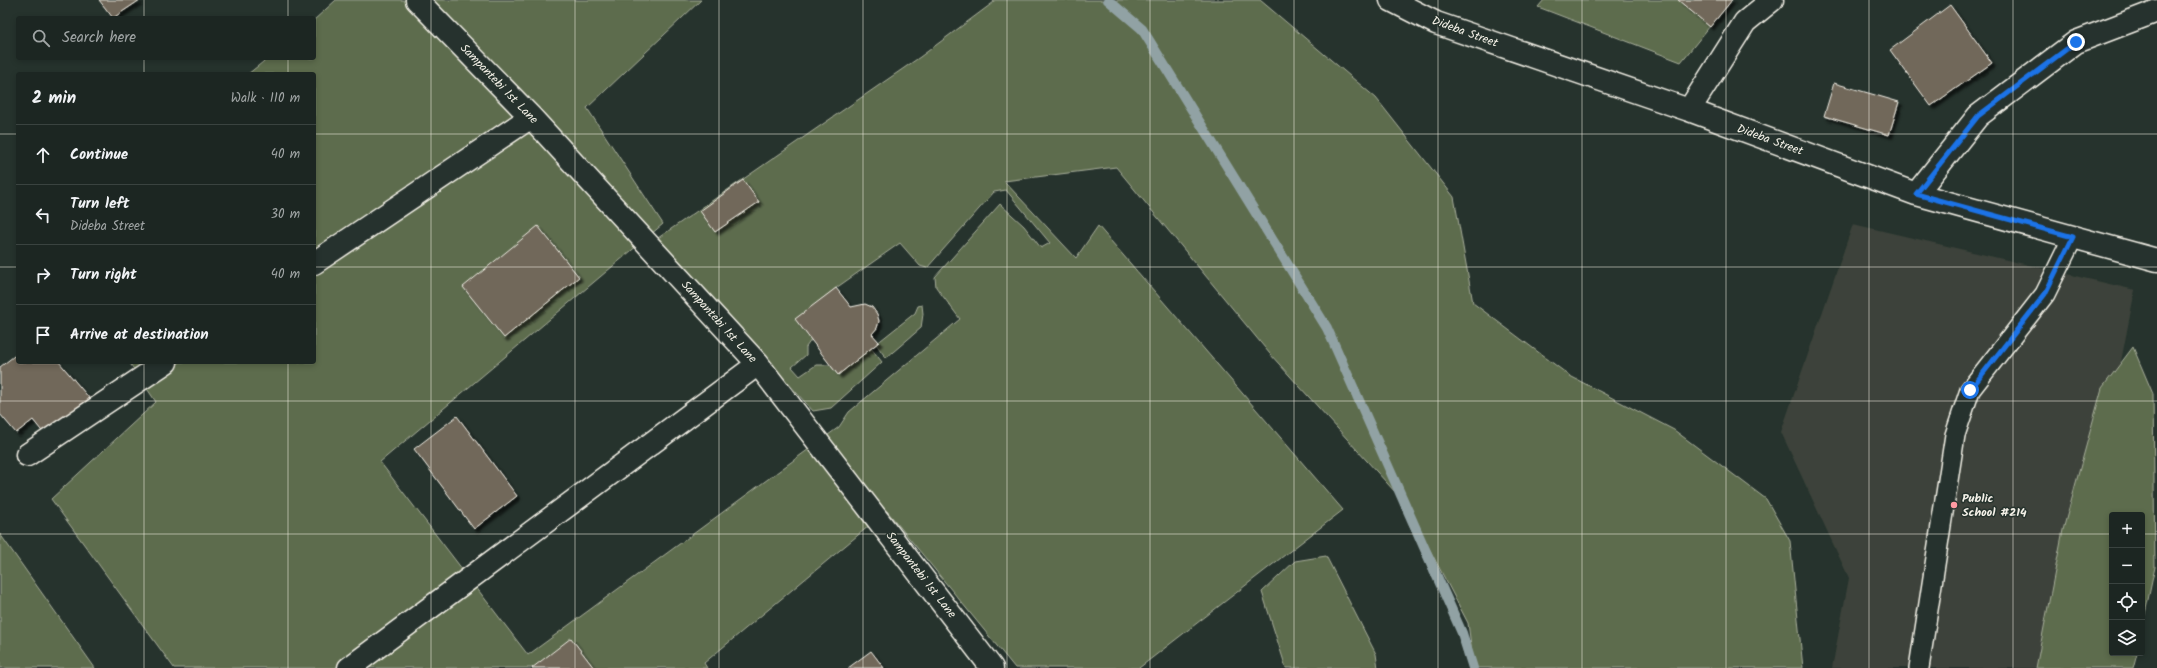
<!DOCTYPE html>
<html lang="en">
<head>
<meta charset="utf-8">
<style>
  :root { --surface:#1c2622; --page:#252e2a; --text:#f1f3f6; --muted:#a0a5a5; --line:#3a4340 }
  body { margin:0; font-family:Kalam,sans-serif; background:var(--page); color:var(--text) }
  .controls { position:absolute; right:12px; bottom:12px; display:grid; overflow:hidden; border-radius:4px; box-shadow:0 2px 6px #0003 }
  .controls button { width:36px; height:36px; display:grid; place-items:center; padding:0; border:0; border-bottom:1px solid var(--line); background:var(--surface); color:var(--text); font:20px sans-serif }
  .stop { position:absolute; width:12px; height:12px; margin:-9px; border:3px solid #1a73e8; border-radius:50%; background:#fff }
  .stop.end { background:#1a73e8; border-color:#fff; box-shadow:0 1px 4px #0008 }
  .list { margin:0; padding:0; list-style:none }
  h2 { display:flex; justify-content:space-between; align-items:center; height:52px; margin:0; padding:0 16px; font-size:17px }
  h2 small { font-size:13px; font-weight:400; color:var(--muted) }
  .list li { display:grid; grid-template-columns:26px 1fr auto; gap:12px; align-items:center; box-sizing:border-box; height:60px; padding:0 16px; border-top:1px solid var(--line) }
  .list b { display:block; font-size:15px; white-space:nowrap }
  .list p { margin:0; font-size:13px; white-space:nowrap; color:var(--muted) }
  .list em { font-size:13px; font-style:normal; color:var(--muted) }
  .icon { flex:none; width:22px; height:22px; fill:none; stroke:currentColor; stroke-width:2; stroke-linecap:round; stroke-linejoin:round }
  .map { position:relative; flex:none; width:2157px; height:668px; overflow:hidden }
  .search { position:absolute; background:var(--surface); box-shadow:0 2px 6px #0003; left:16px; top:16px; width:300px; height:44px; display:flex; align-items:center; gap:10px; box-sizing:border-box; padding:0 14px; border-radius:4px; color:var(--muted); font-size:15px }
  .panel { position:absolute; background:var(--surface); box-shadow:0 2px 6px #0003; left:16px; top:72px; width:300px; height:292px; border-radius:4px }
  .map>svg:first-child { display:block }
  .built { fill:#3c433a }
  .green { fill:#5d6c4e; stroke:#a8ae9b }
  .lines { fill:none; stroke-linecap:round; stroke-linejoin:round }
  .stream { stroke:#91a2a4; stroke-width:10 }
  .building { fill:#71685a; stroke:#f4f1e8; filter:url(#shadow) }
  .lane-casing { stroke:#f4f1e8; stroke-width:22 }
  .street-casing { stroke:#f4f1e8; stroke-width:25 }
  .lane { stroke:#26332d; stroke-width:19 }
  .street { stroke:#26332d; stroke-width:22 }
  .route { stroke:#1a73e8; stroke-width:5 }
  .grid { fill:none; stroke:#f4f1e8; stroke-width:1; stroke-opacity:0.55 }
  .poi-dot { fill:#ff9aa2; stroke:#26332d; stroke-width:1.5 }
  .labels { text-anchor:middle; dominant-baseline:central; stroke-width:3; stroke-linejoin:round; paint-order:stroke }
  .street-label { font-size:12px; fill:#f4f1e8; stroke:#26332d }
  .poi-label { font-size:12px; font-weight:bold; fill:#f4f1e8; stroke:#26332d; text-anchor:start }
</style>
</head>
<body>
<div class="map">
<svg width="2157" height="668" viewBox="0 0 2157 668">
  <defs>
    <filter id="shadow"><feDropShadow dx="3.5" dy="3.5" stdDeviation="1" flood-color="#0009"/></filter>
  </defs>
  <rect width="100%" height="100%" fill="#26332d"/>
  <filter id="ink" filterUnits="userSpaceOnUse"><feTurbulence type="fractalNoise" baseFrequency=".025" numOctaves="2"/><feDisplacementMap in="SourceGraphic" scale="8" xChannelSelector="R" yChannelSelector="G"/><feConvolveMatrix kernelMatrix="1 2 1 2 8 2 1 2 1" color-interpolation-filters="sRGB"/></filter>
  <g filter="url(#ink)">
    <!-- built -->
    <path class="built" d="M1853 224 2135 290 2061 668H1832L1849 578 1781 432Z"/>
    <!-- green -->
    <path class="green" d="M336 0H701L587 108 663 224 380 462 528 655 839 427 849 412 960 319 936 287 935 277 1000 204 1024 226 1041 248 1050 243 1006 190 994 192 927 268 920 266 900 243 836 288 796 319 811 340 806 347V355L792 367 800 376 816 365H830L838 375 871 348 882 362 831 408 813 411 658 238 920 57 994 2 993 0H1260L1376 98 1454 197 1473 303 1570 376 1674 430 1766 499 1790 541 1803 668H1474L1468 623 1406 504 1270 354 1116 167 1004 181 1076 258 1098 226 1343 510 1139 668H1015L887 511 704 663 707 668H174L51 499 156 402 129 362H314V74H248L268 58H314V20Z
      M1544 0H1731L1681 62 1538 7Z
      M922 305 923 314 921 328 886 358 876 344 915 313 918 306Z
      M2133 347 2153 394 2155 567 2142 628V515H2112V653H2137L2133 668H2036L2063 530 2102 388Z
      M0 534 95 668H0Z
      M1326 556 1376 654 1378 668H1286L1262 592 1295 561Z"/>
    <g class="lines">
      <!-- stream -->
      <path class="stream" d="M1108 0 1142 29 1327 328 1462 633 1473 668"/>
    </g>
    <!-- building -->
    <path class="building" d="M99 0H140L113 18Z
      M1678 0H1732L1710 27Z
      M1950 5 1992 63 1931 106 1890 50Z
      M1834 83 1899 102 1889 135 1824 116Z
      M743 180 759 202 715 232 700 211Z
      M538 226 579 277 504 338 463 287Z
      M836 288 851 307 865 304 872 307 877 314 879 321 877 328 872 334 879 342 838 375 795 319Z
      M18 353V362H59L90 399 45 435 33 420 16 433 0 414V367Z
      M457 416 517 496 474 529 414 449Z
      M571 638 594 668H532Z
      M871 651 884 668H848Z"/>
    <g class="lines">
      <!-- lane casing -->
      <g class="lane-casing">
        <path id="lane" d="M1919 668 1955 435 1970 390 2045 294 2073 237"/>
      </g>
      <!-- street casing -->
      <g class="street-casing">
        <path id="street" d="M417 0 531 117 758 364 992 668
          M1391 0 1436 23 1689 110 1916 194 2157 260
          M1689 110 1745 22 1772 0
          M1916 194 1978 116 2076 42 2157 11
          M314 263 531 117
          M27 455 166 362
          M349 668 758 364"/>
      </g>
      <!-- lane -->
      <use href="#lane" class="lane"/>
      <!-- street -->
      <use href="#street" class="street"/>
    </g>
  </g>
  <g class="lines" filter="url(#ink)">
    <!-- route -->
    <path class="route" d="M1970 390 2045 294 2073 237 1916 194 1978 116 2076 42"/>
  </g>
  <!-- grid -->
  <path class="grid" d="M144 0V18M288 0V18M431 0V668M575 0V668M719 0V668M863 0V668M1007 0V668M1150 0V668M1294 0V668M1438 0V668M1582 0V668M1726 0V668M1869 0V668M2013 0V668M144 58V74M288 58V74M0 134H18M314 134H2157M0 267H18M314 267H2157M144 362V668M288 362V668M0 401H2157M0 534H2112M2142 534H2157"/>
  <!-- markers -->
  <circle class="poi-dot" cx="1954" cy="505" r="4"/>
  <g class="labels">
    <!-- street labels -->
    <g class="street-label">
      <text transform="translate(1465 32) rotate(20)">Dideba Street</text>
      <text transform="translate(499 84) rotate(46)">Sampantebi 1st Lane</text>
      <text transform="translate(1770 140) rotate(20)">Dideba Street</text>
      <text transform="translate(719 322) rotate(48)">Sampantebi 1st Lane</text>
      <text transform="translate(921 575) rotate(52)">Sampantebi 1st Lane</text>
    </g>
    <!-- poi labels -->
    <g class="poi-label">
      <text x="1962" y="498">Public<tspan x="1962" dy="14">School #214</tspan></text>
    </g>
  </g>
</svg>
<div class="controls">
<button>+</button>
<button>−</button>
<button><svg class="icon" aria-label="locate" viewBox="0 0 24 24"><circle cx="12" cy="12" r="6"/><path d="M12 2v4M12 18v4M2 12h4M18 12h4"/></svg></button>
<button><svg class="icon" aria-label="layers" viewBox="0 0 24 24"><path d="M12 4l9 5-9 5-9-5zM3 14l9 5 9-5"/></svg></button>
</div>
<div class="stop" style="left:1970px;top:390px"></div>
<div class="stop end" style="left:2076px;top:42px"></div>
<div class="search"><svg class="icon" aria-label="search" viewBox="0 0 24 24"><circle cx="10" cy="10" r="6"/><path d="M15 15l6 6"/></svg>Search here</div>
<section class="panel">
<h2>2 min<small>Walk · 110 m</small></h2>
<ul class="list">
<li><svg class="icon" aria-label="ahead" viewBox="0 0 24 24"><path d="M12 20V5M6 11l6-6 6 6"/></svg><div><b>Continue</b></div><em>40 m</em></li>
<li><svg class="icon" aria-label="left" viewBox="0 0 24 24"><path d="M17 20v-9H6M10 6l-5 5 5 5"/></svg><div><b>Turn left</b><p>Dideba Street</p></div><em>30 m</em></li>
<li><svg class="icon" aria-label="right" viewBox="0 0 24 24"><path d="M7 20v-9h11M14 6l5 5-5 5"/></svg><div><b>Turn right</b></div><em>40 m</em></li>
<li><svg class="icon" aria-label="arrive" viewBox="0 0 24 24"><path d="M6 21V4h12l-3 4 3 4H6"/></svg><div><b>Arrive at destination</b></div></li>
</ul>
</section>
</div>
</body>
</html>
